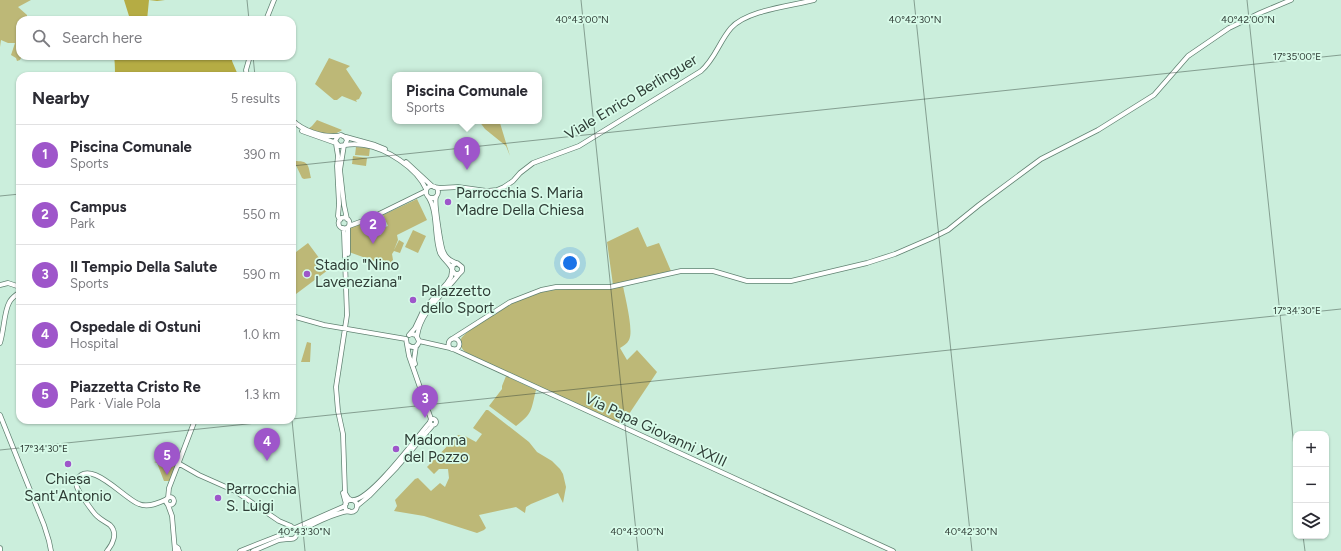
<!DOCTYPE html>
<html lang="en">
<head>
<meta charset="utf-8">
<style>
  :root { --surface:#fff; --page:#f7f7f7; --text:#2b2b33; --muted:#7c7c81; --line:#e1e1e2; --accent:#9e56ca }
  body { margin:0; font-family:Figtree,sans-serif; background:var(--page); color:var(--text) }
  .controls { position:absolute; right:12px; bottom:12px; display:grid; overflow:hidden; border-radius:8px; box-shadow:0 1px 3px #0004 }
  .controls button { width:36px; height:36px; display:grid; place-items:center; padding:0; border:0; border-bottom:1px solid var(--line); background:var(--surface); color:var(--text); font:20px sans-serif }
  .you { position:absolute; left:570px; top:263px; width:14px; height:14px; margin:-10px; border:3px solid #fff; border-radius:50%; background:#1a73e8; box-shadow:0 0 0 6px #1a73e833 }
  .badge { display:grid; place-items:center; width:26px; height:26px; border-radius:50%; background:var(--accent); color:#fff; font-size:13px; font-weight:700 }
  .pin { position:absolute; translate:-50% -33px; filter:drop-shadow(0 1px 2px #0008) }
  .pin::after { content:''; position:absolute; top:21px; width:14px; height:12px; background:inherit; clip-path:polygon(0 0,100% 0,50% 100%) }
  .popup { position:absolute; left:392px; top:72px; width:150px; height:52px; box-sizing:border-box; display:grid; place-content:center; border-radius:8px; background:var(--surface); filter:drop-shadow(0 1px 3px #0005); font-size:13px; white-space:nowrap; color:var(--muted) }
  .popup b { font-size:15px; color:var(--text) }
  .popup::after { content:''; position:absolute; left:50%; top:100%; margin-left:-8px; border:8px solid transparent; border-top-color:var(--surface) }
  .list { margin:0; padding:0; list-style:none }
  h2 { display:flex; justify-content:space-between; align-items:center; height:52px; margin:0; padding:0 16px; font-size:17px }
  h2 small { font-size:13px; font-weight:400; color:var(--muted) }
  .list li { display:grid; grid-template-columns:26px 1fr auto; gap:12px; align-items:center; box-sizing:border-box; height:60px; padding:0 16px; border-top:1px solid var(--line) }
  .list b { display:block; font-size:15px; white-space:nowrap }
  .list p { margin:0; font-size:13px; white-space:nowrap; color:var(--muted) }
  .list em { font-size:13px; font-style:normal; color:var(--muted) }
  .icon { flex:none; width:22px; height:22px; fill:none; stroke:currentColor; stroke-width:2; stroke-linecap:round; stroke-linejoin:round }
  .map { position:relative; flex:none; width:1341px; height:551px; overflow:hidden }
  .search { position:absolute; background:var(--surface); box-shadow:0 1px 3px #0004; left:16px; top:16px; width:280px; height:44px; display:flex; align-items:center; gap:10px; box-sizing:border-box; padding:0 14px; border-radius:12px; color:var(--muted); font-size:15px }
  .panel { position:absolute; background:var(--surface); box-shadow:0 1px 3px #0004; left:16px; top:72px; width:280px; height:352px; border-radius:12px }
  .map>svg:first-child { display:block }
  .green { fill:#bdb877 }
  .forest { fill:#b5ac44 }
  .lines { fill:none; stroke-linecap:round; stroke-linejoin:round }
  .secondary-casing { stroke:#628373; stroke-width:5.5 }
  .secondary { stroke:#fff; stroke-width:4 }
  .ticks { fill:none; stroke:#2f3d36; stroke-width:1; stroke-opacity:0.45 }
  .poi-dot { fill:#9e56ca; stroke:#d8fbe9; stroke-width:1.5 }
  .labels { text-anchor:middle; dominant-baseline:central; stroke-width:3.5; stroke-linejoin:round; paint-order:stroke }
  .street-label { font-size:15px; fill:#2f3d36; stroke:#d8fbe9 }
  .poi-label { font-size:15px; fill:#2f3d36; stroke:#d8fbe9; text-anchor:start }
  .ticks-label { font-size:10px; text-anchor:middle; fill:#2f3d36; stroke:#d8fbe9; stroke-width:3.5; stroke-linejoin:round; paint-order:stroke }
</style>
</head>
<body>
<div class="map">
<svg width="1341" height="551" viewBox="0 0 1341 551">
  <rect width="100%" height="100%" fill="#cbeedc"/>
  <!-- green -->
  <path class="green" d="M0 0H31L18 7 27 15V20H20V56H22L20 60 17 61 16 58 11 55 15 43H8L1 40 0 47Z
    M329 58 350 66 346 69 362 93 359 99 356 100 357 102 342 96 337 100H334L315 84Z
    M317 120C325 123 334 127 342 130 333 138 319 132 308 129L312 126Z
    M479 121H510L509 124 500 123 510 156 506 146 485 129Z
    M356 147 370 148 369 156 355 155Z
    M353 156 367 158 366 166 352 164Z
    M294 161C309 161 308 164 311 178L304 179 302 178Z
    M417 199 427 220 397 235 398 240 394 250 399 240 404 243 400 253 394 251 392 254 393 260 389 265H385L349 252 350 228 351 226 372 219 376 234 381 235 382 228 388 226 383 215Z
    M638 227 647 247 659 243 671 271 613 285 607 242Z
    M413 230 426 236 418 253 405 247Z
    M308 243 328 270 292 297V255Z
    M623 286C625 297 634 331 629 340 627 344 623 346 620 348L627 360 637 350 657 372 621 426 468 354C463 351 459 346 461 339 464 331 503 308 512 303 521 298 532 295 541 292 568 286 596 292 623 286Z
    M307 342 311 343 310 362H301Z
    M506 376 536 390C531 410 533 413 516 426L489 406 502 389V386Z
    M486 410H488L529 442 537 452 552 461 560 469 563 474 566 487 563 503 558 493 531 504 526 507 525 513 516 507 479 515 486 528 484 530 477 533 424 516 394 511 397 506 395 500 415 479 418 478 431 491 440 483 445 487 449 478 448 469H439L434 474 427 467 458 435 465 436 476 442 482 434 473 428Z
    M162 460 176 465 170 481H164L157 463 154 462Z"/>
  <!-- forest -->
  <path class="forest" d="M124 0H165L157 1 149 0 147 20H132L129 16Z
    M114 56H167L168 58 174 60 188 56H232V61L238 75 243 73 244 76H115C115 69 115 64 114 56Z"/>
  <g class="lines">
    <!-- secondary casing -->
    <g class="secondary-casing">
      <path id="secondary" d="M266 20 274 0
        M247 76 246 70 250 56
        M292 120C303 131 322 137 337 136
        M302 131 336 143
        M346 137 375 145 385 149
        M336 144 338 156 337 166 339 204 338 216 340 220
        M344 145 340 170 344 205 347 219
        M345 145 347 140 345 137 341 135 338 136 335 141 339 146C341 146 343 145 345 145 350 144 358 144 364 145 386 148 417 168 426 189
        M406 162 432 186
        M426 192a6 6 0 1 1 12 0a6 6 0 1 1-12 0Z
        M434 187 440 188 458 187 487 191 497 190 504 187 513 181 520 173 533 163 579 146 701 71C715 59 719 42 731 28 747 10 791 6 814 0
        M436 197C434 202 441 249 444 253 446 258 451 261 456 263
        M429 198C438 213 434 238 440 253 443 259 449 263 452 269
        M338.5 223a5.5 5.5 0 1 1 11 0a5.5 5.5 0 1 1-11 0Z
        M349 226 371 218 426 191
        M343 228 344 233 347 315 336 387 338 411 343 434 345 493 348 498 351 500
        M348 254V227
        M0 285 8 283 20 287
        M292 316 324 325 406 339
        M409 335 415 328 424 309 447 283 451 277 453 265 457 263 462 267V271L459 274H455L452 270
        M417 336C421 310 444 294 459 274
        M448.5 344a5.5 5.5 0 1 1 11 0a5.5 5.5 0 1 1-11 0Z
        M406 339 409 356 431 419
        M452 339 510 302 541 290 556 287H610L681 271H713L747 281H791L867 263 895 254 932 238 948 230 979 205 1041 159 1098 130 1154 95 1188 56 1229 28 1260 13 1291 0
        M419 341 450 348
        M0 343C4 331 4 312 9 303 11 298 16 295 20 292
        M408 345C413 349 418 347 419 341L416 335 412 334 409 335
        M453 349 893 551
        M415 364 414 360 416 346
        M0 415 44 525 49 541 51 551
        M430 422a3 3 0 1 1 6 0a3 3 0 1 1-6 0Z
        M178 463 199 475 235 491 279 521 291 526
        M343 493 346 504
        M166 501a4 4 0 1 1 8 0a4 4 0 1 1-8 0Z
        M168 498 169 488 195 420
        M353 500C371 500 417 437 430 422
        M345 506a6 6 0 1 1 12 0a6 6 0 1 1-12 0Z
        M168 505 172 516 175 551
        M357 506 369 496 397 467 433 425
        M285 533a6 6 0 1 1 12 0a6 6 0 1 1-12 0Z
        M295 528 345 506
        M297 534C308 525 335 513 349 511
        M175 546 178 548 179 551
        M0 548V551
        M107 551C113 544 118 533 110 525 106 522 101 520 97 516 94 514 78 491 77 487 76 485 76 483 76 481 89 456 124 499 139 504 148 508 159 503 167 499
        M240 551 278 536 285 531
        M253 551 279 540 288 539"/>
    </g>
    <!-- secondary -->
    <use href="#secondary" class="secondary"/>
  </g>
  <!-- ticks -->
  <path class="ticks" d="M247 0 249 20M581 0 638 551M914 0 972 551M1247 0 1296 466M253 56 255 76M292 166 1341 55M0 196 20 194M292 419 1341 309M292 420 305 551M0 450 285 420M1303 536 1305 551"/>
  <!-- markers -->
  <g class="poi-dot">
    <circle cx="448" cy="202" r="4"/>
    <circle cx="307" cy="274" r="4"/>
    <circle cx="413" cy="300" r="4"/>
    <circle cx="396" cy="449" r="4"/>
    <circle cx="68" cy="464" r="4"/>
    <circle cx="218" cy="498" r="4"/>
  </g>
  <g class="labels">
    <!-- street labels -->
    <g class="street-label">
      <text transform="translate(631 97) rotate(-31)">Viale Enrico Berlinguer</text>
      <text transform="translate(656 430) rotate(25)">Via Papa Giovanni XXIII</text>
    </g>
    <!-- poi labels -->
    <g class="poi-label">
      <text x="456" y="193">Parrocchia S. Maria<tspan x="456" dy="17">Madre Della Chiesa</tspan></text>
      <text x="315" y="265">Stadio "Nino<tspan x="315" dy="17">Laveneziana"</tspan></text>
      <text x="421" y="291">Palazzetto<tspan x="421" dy="17">dello Sport</tspan></text>
      <text x="404" y="440">Madonna<tspan x="404" dy="17">del Pozzo</tspan></text>
      <text x="68" y="479" text-anchor="middle">Chiesa<tspan x="68" dy="17">Sant'Antonio</tspan></text>
      <text x="226" y="489">Parrocchia<tspan x="226" dy="17">S. Luigi</tspan></text>
    </g>
  </g>
  <g class="ticks-label">
    <text x="582" y="23">40°43'00"N</text>
    <text x="915" y="23">40°42'30"N</text>
    <text x="1248" y="23">40°42'00"N</text>
    <text x="1297" y="60">17°35'00"E</text>
    <text x="1297" y="314">17°34'30"E</text>
    <text x="44" y="452">17°34'30"E</text>
    <text x="304" y="535">40°43'30"N</text>
    <text x="637" y="535">40°43'00"N</text>
    <text x="971" y="535">40°42'30"N</text>
  </g>
</svg>
<div class="controls">
<button>+</button>
<button>−</button>
<button><svg class="icon" aria-label="layers" viewBox="0 0 24 24"><path d="M12 4l9 5-9 5-9-5zM3 14l9 5 9-5"/></svg></button>
</div>
<div class="you"></div>
<div class="pin badge" style="left:467px;top:170px">1</div>
<div class="popup"><b>Piscina Comunale</b>Sports</div>
<div class="pin badge" style="left:373px;top:244px">2</div>
<div class="pin badge" style="left:425px;top:418px">3</div>
<div class="pin badge" style="left:267px;top:461px">4</div>
<div class="pin badge" style="left:167px;top:475px">5</div>
<div class="search"><svg class="icon" aria-label="search" viewBox="0 0 24 24"><circle cx="10" cy="10" r="6"/><path d="M15 15l6 6"/></svg>Search here</div>
<section class="panel">
<h2>Nearby<small>5 results</small></h2>
<ul class="list">
<li><span class="badge">1</span><div><b>Piscina Comunale</b><p>Sports</p></div><em>390 m</em></li>
<li><span class="badge">2</span><div><b>Campus</b><p>Park</p></div><em>550 m</em></li>
<li><span class="badge">3</span><div><b>Il Tempio Della Salute</b><p>Sports</p></div><em>590 m</em></li>
<li><span class="badge">4</span><div><b>Ospedale di Ostuni</b><p>Hospital</p></div><em>1.0 km</em></li>
<li><span class="badge">5</span><div><b>Piazzetta Cristo Re</b><p>Park · Viale Pola</p></div><em>1.3 km</em></li>
</ul>
</section>
</div>
</body>
</html>
